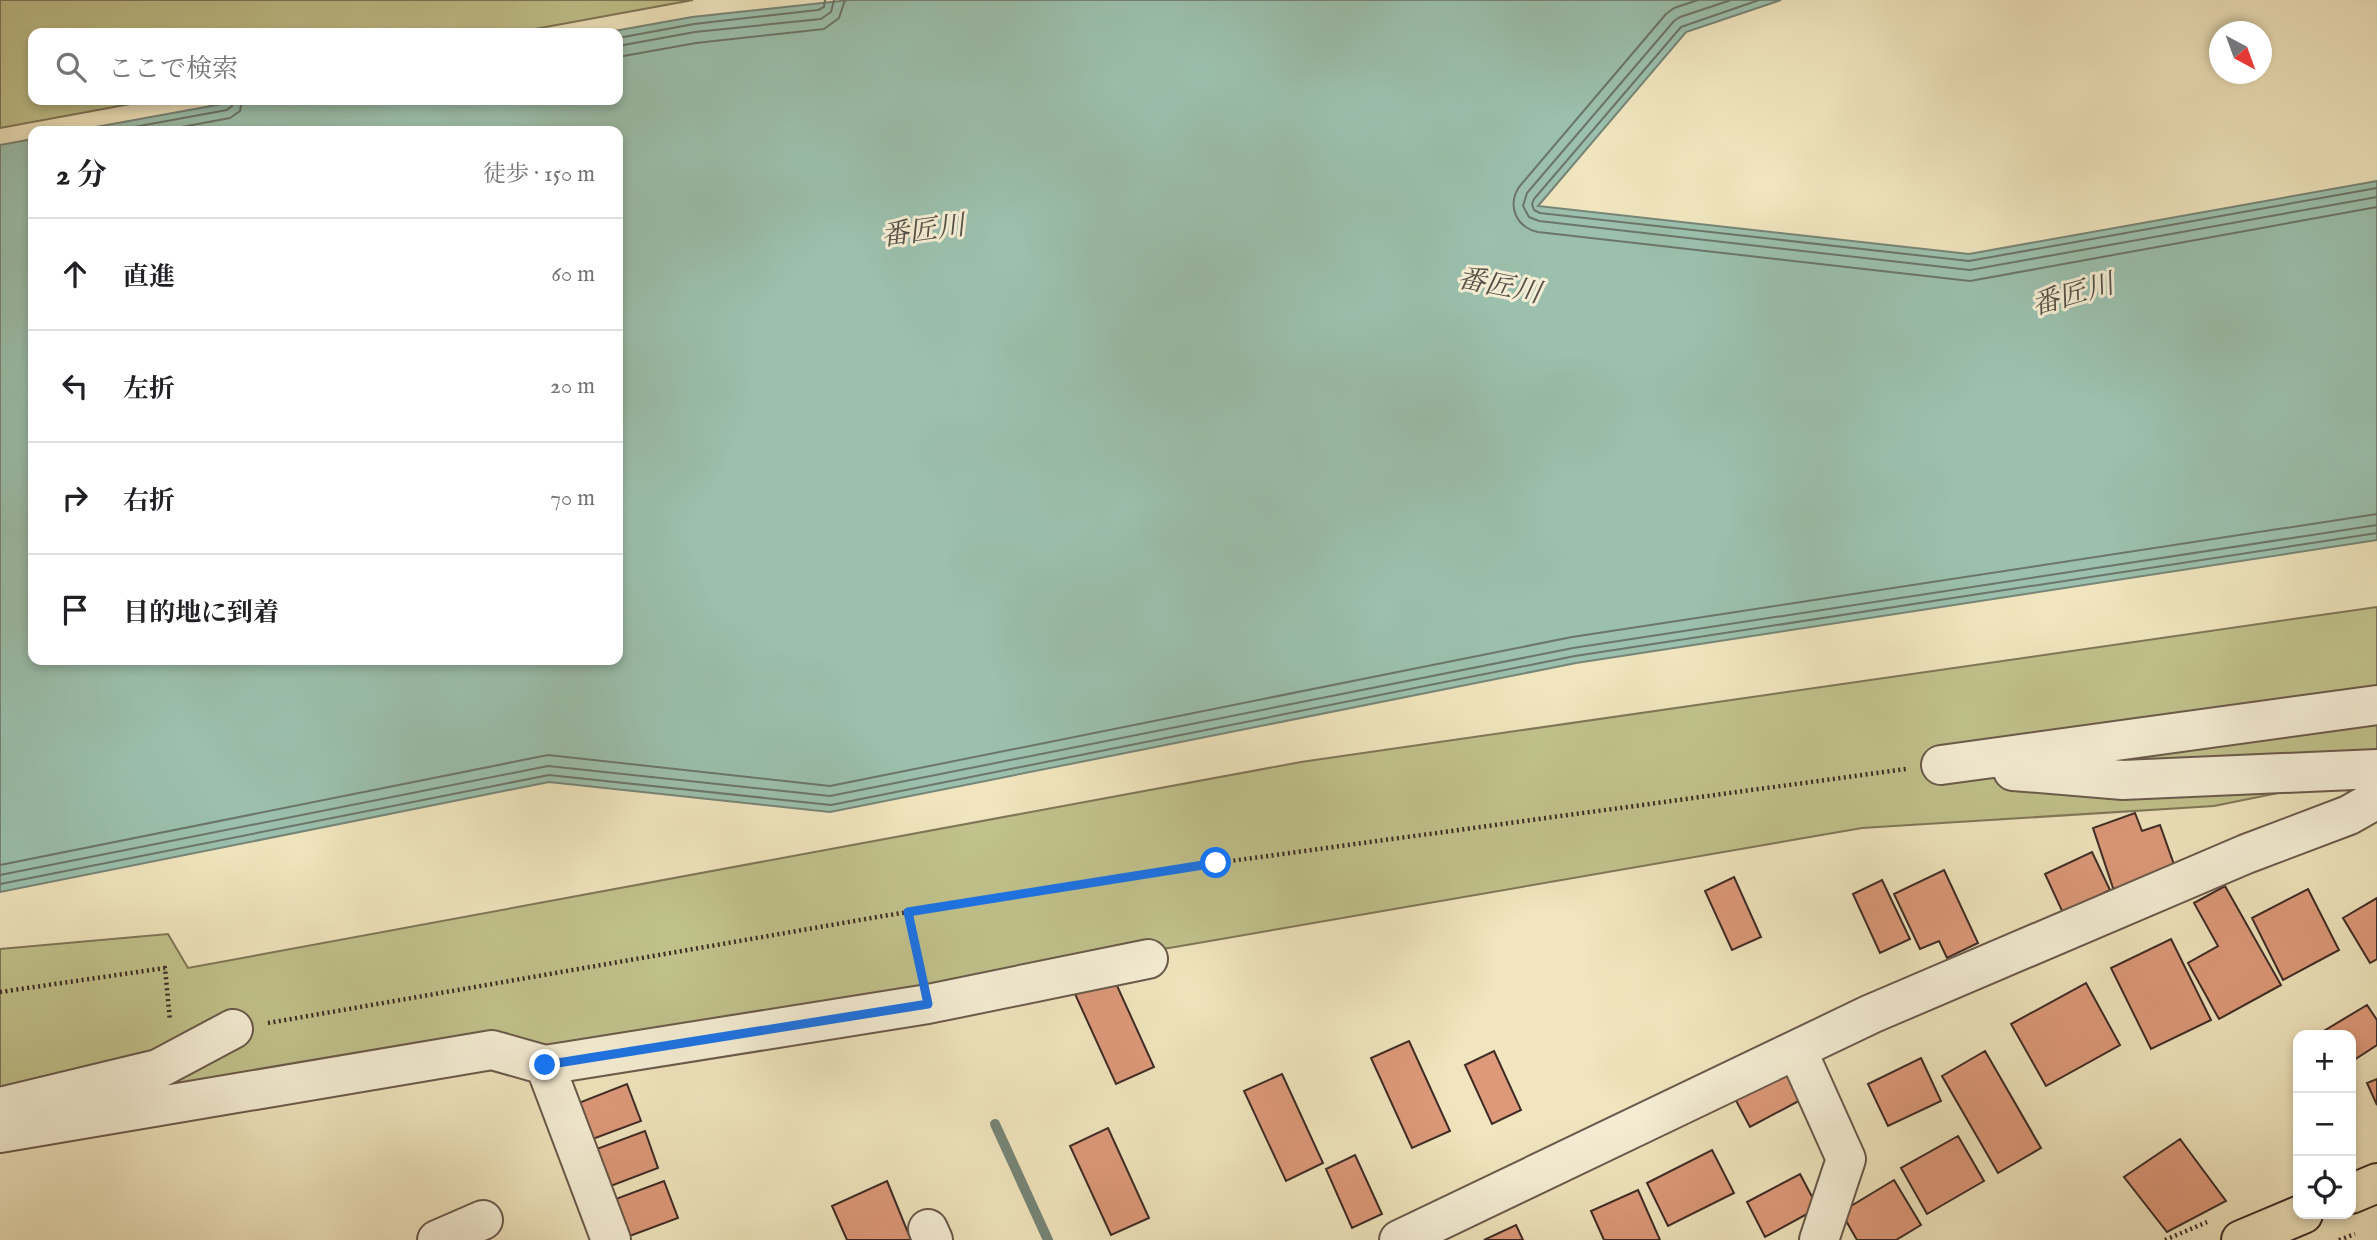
<!DOCTYPE html>
<html lang="ja">
<head>
<meta charset="utf-8">
<style>
  :root { --surface:#fff; --page:#f6f6f6; --text:#202124; --muted:#757577; --line:#e0e0e0 }
  body { margin:0; font-family:"IM FELL English","Noto Serif JP",serif; background:var(--page); color:var(--text) }
  .controls { position:absolute; right:21px; bottom:21px; display:grid; overflow:hidden; border-radius:14px; box-shadow:0 4px 10px #0003 }
  .controls button { width:63px; height:63px; display:grid; place-items:center; padding:0; border:0; border-bottom:2px solid var(--line); background:var(--surface); color:var(--text); font:35px sans-serif }
  .compass { position:absolute; left:2209px; top:21px; width:63px; height:63px; border-radius:50%; background:var(--surface); box-shadow:0 4px 10px #0003; rotate:139deg }
  .stop { position:absolute; width:21px; height:21px; margin:-16px; border:5px solid #1a73e8; border-radius:50%; background:#fff }
  .stop.end { background:#1a73e8; border-color:#fff; box-shadow:0 2px 7px #0008 }
  .list { margin:0; padding:0; list-style:none }
  h2 { display:flex; justify-content:space-between; align-items:center; height:91px; margin:0; padding:0 28px; font-size:30px }
  h2 small { font-size:23px; font-weight:400; color:var(--muted) }
  .list li { display:grid; grid-template-columns:46px 1fr auto; gap:21px; align-items:center; box-sizing:border-box; height:112px; padding:0 28px; border-top:2px solid var(--line) }
  .list b { display:block; font-size:26px; white-space:nowrap }
  .list em { font-size:23px; font-style:normal; color:var(--muted) }
  .icon { flex:none; width:38px; height:38px; fill:none; stroke:currentColor; stroke-width:2; stroke-linecap:round; stroke-linejoin:round }
  .map { position:relative; flex:none; width:2377px; height:1240px; overflow:hidden }
  .search { position:absolute; background:var(--surface); box-shadow:0 4px 10px #0003; left:28px; top:28px; width:595px; height:77px; display:flex; align-items:center; gap:18px; box-sizing:border-box; padding:0 24px; border-radius:14px; color:var(--muted); font-size:26px }
  .panel { position:absolute; background:var(--surface); box-shadow:0 4px 10px #0003; left:28px; top:126px; width:595px; height:539px; border-radius:14px }
  .map>svg:first-child { display:block }
  .green { fill:#c1c28c; stroke:#807758; stroke-width:2 }
  .water { fill:#9bc0ad; stroke:#768577; stroke-width:2 }
  .lines { fill:none; stroke-linecap:round; stroke-linejoin:round }
  .shore { stroke:#6c7669; stroke-width:2 }
  .stream { stroke:#768577; stroke-width:10 }
  .building { fill:#dd997a; stroke:#3e2c25; stroke-width:2 }
  .street-casing { stroke:#6a5a4b; stroke-width:42 }
  .highway-casing { stroke:#3e2c25; stroke-width:42 }
  .path { stroke:#3e2c25; stroke-width:4.5; stroke-dasharray:2 3.5; stroke-linecap:butt }
  .street { stroke:#f5eed5; stroke-width:38 }
  .highway { stroke:#f0e5be; stroke-width:38 }
  .route { stroke:#1a73e8; stroke-width:9 }
  .labels { text-anchor:middle; dominant-baseline:central; stroke-width:6; stroke-linejoin:round; paint-order:stroke }
  .water-label { font-size:28px; font-style:italic; fill:#555147; stroke:#f5eed5 }
</style>
</head>
<body>
<div class="map">
<svg width="2377" height="1240" viewBox="0 0 2377 1240">
  <rect width="100%" height="100%" fill="#f0e5be"/>
  <filter id="stains"><feTurbulence type="fractalNoise" baseFrequency=".00286" numOctaves="4"/><feColorMatrix values="0 0 0 0 .2 0 0 0 0 .09 0 0 0 0 .02 0 0 0 .5 -.17"/></filter>
  <radialGradient id="worn" r=".72"><stop offset=".6" stop-color="#630" stop-opacity="0"/><stop offset="1" stop-color="#630" stop-opacity=".3"/></radialGradient>
  <!-- green -->
  <path class="green" d="M0 0H693L513 33H33V100H152L0 128Z
    M2377 607V773L2214 806 1862 828 1175 947 565 1047 0 1118V949L168 934 188 968 1301 762Z"/>
  <!-- water -->
  <path class="water" d="M850 0H1781L1686 32 1538 206 1969 254 2377 181V540L1576 663 830 812 549 782 0 892V145L33 139V660H618V131H74L244 100H618V33H603L692 17Z"/>
  <g class="lines">
    <!-- shore -->
    <path class="shore" d="M1698 0 1674 8 1666 14 1519 187C1507 206 1516 227 1538 232L1970 281 2377 207
      M1731 0 1680 17 1674 21 1527 193 1523 206 1529 217 1539 221 1970 270 2377 197
      M1759 0 1681 27 1534 199 1532 204 1534 210 1540 213 1969 261 2377 188
      M618 38 694 24 818 10 824 7 825 0
      M618 46 695 32 821 19 831 12 834 0
      M618 57 696 43 824 29 839 18 845 0
      M112 131 227 110 232 106 233 100
      M160 131 230 118 240 111 242 100
      M0 865 548 755 830 786 1572 637 2377 514
      M0 875 548 766 830 796 1573 648 2377 525
      M0 884 549 775 831 805 1575 656 2377 533"/>
    <!-- stream -->
    <path class="stream" d="M995 1124 1048 1240"/>
  </g>
  <!-- building -->
  <path class="building" d="M2135 813 2142 831 2160 825 2177 873 2115 894 2093 828Z
    M2092 852 2110 890 2063 913 2045 874Z
    M1944 870 1978 943 1947 958 1939 941 1920 949 1894 894Z
    M1734 877 1761 937 1732 950 1705 891Z
    M1882 880 1910 939 1880 953 1853 894Z
    M2225 886 2281 985 2219 1019 2188 963 2218 946 2194 903Z
    M2308 889 2339 950 2283 980 2252 918Z
    M2377 898V959L2370 963 2343 918Z
    M2171 939 2211 1020 2151 1049 2111 968Z
    M1113 977 1154 1067 1116 1084 1075 994Z
    M2086 983 2120 1045 2046 1086 2011 1024Z
    M2367 1005 2377 1020V1045L2351 1062V1035H2324L2322 1032Z
    M1409 1041 1450 1131 1412 1148 1371 1058Z
    M1494 1051 1521 1110 1492 1124 1465 1065Z
    M1985 1051 2041 1148 1998 1173 1942 1076Z
    M1921 1058 1941 1101 1888 1126 1868 1084Z
    M1791 1065 1808 1096 1750 1127 1733 1095Z
    M1282 1074 1323 1163 1286 1181 1244 1091Z
    M2377 1079V1105L2367 1083Z
    M627 1084 641 1121 590 1140 576 1104Z
    M1108 1128 1149 1218 1111 1235 1070 1146Z
    M645 1131 658 1168 608 1187 594 1150Z
    M1958 1136 1984 1181 1927 1214 1901 1168Z
    M2180 1139 2226 1201 2167 1232 2124 1177Z
    M1712 1150 1734 1193 1668 1226 1647 1183Z
    M1355 1155 1382 1214 1352 1228 1326 1169Z
    M1800 1174 1818 1208 1765 1237 1747 1202Z
    M1894 1180 1921 1225 1896 1240H1857L1841 1212Z
    M664 1181 678 1218 627 1237 613 1200Z
    M887 1181 911 1240H847L832 1206Z
    M1638 1190 1660 1240H1604L1591 1211Z
    M1516 1225 1523 1240H1484Z"/>
  <g class="lines">
    <!-- street casing -->
    <g class="street-casing">
      <path id="street" d="M1941 765 2377 705
        M2013 771 2123 780 2377 769
        M1797 1050 1846 1159 1819 1240
        M545 1065 611 1240
        M0 1107 158 1069 233 1029
        M0 1133 492 1050 545 1065 928 1004 1148 959
        M928 1229 933 1240
        M437 1240 483 1220
        M1399 1240 1871 1014 2246 854 2349 815 2377 799"/>
    </g>
    <!-- highway casing -->
    <g class="highway-casing">
      <path id="highway" d="M2351 1194 2377 1183
        M2241 1240 2303 1214"/>
    </g>
    <!-- path -->
    <path class="path" d="M908 912 920 969
      M0 992 165 968 170 1021
      M268 1023 883 916 1216 863 1906 769
      M2165 1240 2207 1222
      M2339 1240 2355 1234"/>
    <!-- street -->
    <use href="#street" class="street"/>
    <!-- highway -->
    <use href="#highway" class="highway"/>
  </g>
  <g class="lines">
    <!-- route -->
    <path class="route" d="M545 1065 928 1004 908 912 1216 863"/>
  </g>
  <g class="labels">
    <!-- water labels -->
    <g class="water-label">
      <text transform="translate(923 232) rotate(-8)">番匠川</text>
      <text transform="translate(1499 287) rotate(11)">番匠川</text>
      <text transform="translate(2073 296) rotate(-16)">番匠川</text>
    </g>
  </g>
  <rect width="100%" height="100%" filter="url(#stains)"/>
  <rect width="100%" height="100%" fill="url(#worn)"/>
</svg>
<div class="controls">
<button>+</button>
<button>−</button>
<button><svg class="icon" aria-label="locate" viewBox="0 0 24 24"><circle cx="12" cy="12" r="6"/><path d="M12 2v4M12 18v4M2 12h4M18 12h4"/></svg></button>
</div>
<svg class="compass" viewBox="-18 -18 36 36"><path d="M0-13l5 13h-10z" fill="#e53935"/><path d="M0 13l5-13h-10z" fill="#757577"/></svg>
<div class="stop" style="left:1216px;top:863px"></div>
<div class="stop end" style="left:545px;top:1065px"></div>
<div class="search"><svg class="icon" aria-label="search" viewBox="0 0 24 24"><circle cx="10" cy="10" r="6"/><path d="M15 15l6 6"/></svg>ここで検索</div>
<section class="panel">
<h2>2 分<small>徒歩 · 150 m</small></h2>
<ul class="list">
<li><svg class="icon" aria-label="ahead" viewBox="0 0 24 24"><path d="M12 20V5M6 11l6-6 6 6"/></svg><div><b>直進</b></div><em>60 m</em></li>
<li><svg class="icon" aria-label="left" viewBox="0 0 24 24"><path d="M17 20v-9H6M10 6l-5 5 5 5"/></svg><div><b>左折</b></div><em>20 m</em></li>
<li><svg class="icon" aria-label="right" viewBox="0 0 24 24"><path d="M7 20v-9h11M14 6l5 5-5 5"/></svg><div><b>右折</b></div><em>70 m</em></li>
<li><svg class="icon" aria-label="arrive" viewBox="0 0 24 24"><path d="M6 21V4h12l-3 4 3 4H6"/></svg><div><b>目的地に到着</b></div></li>
</ul>
</section>
</div>
</body>
</html>
